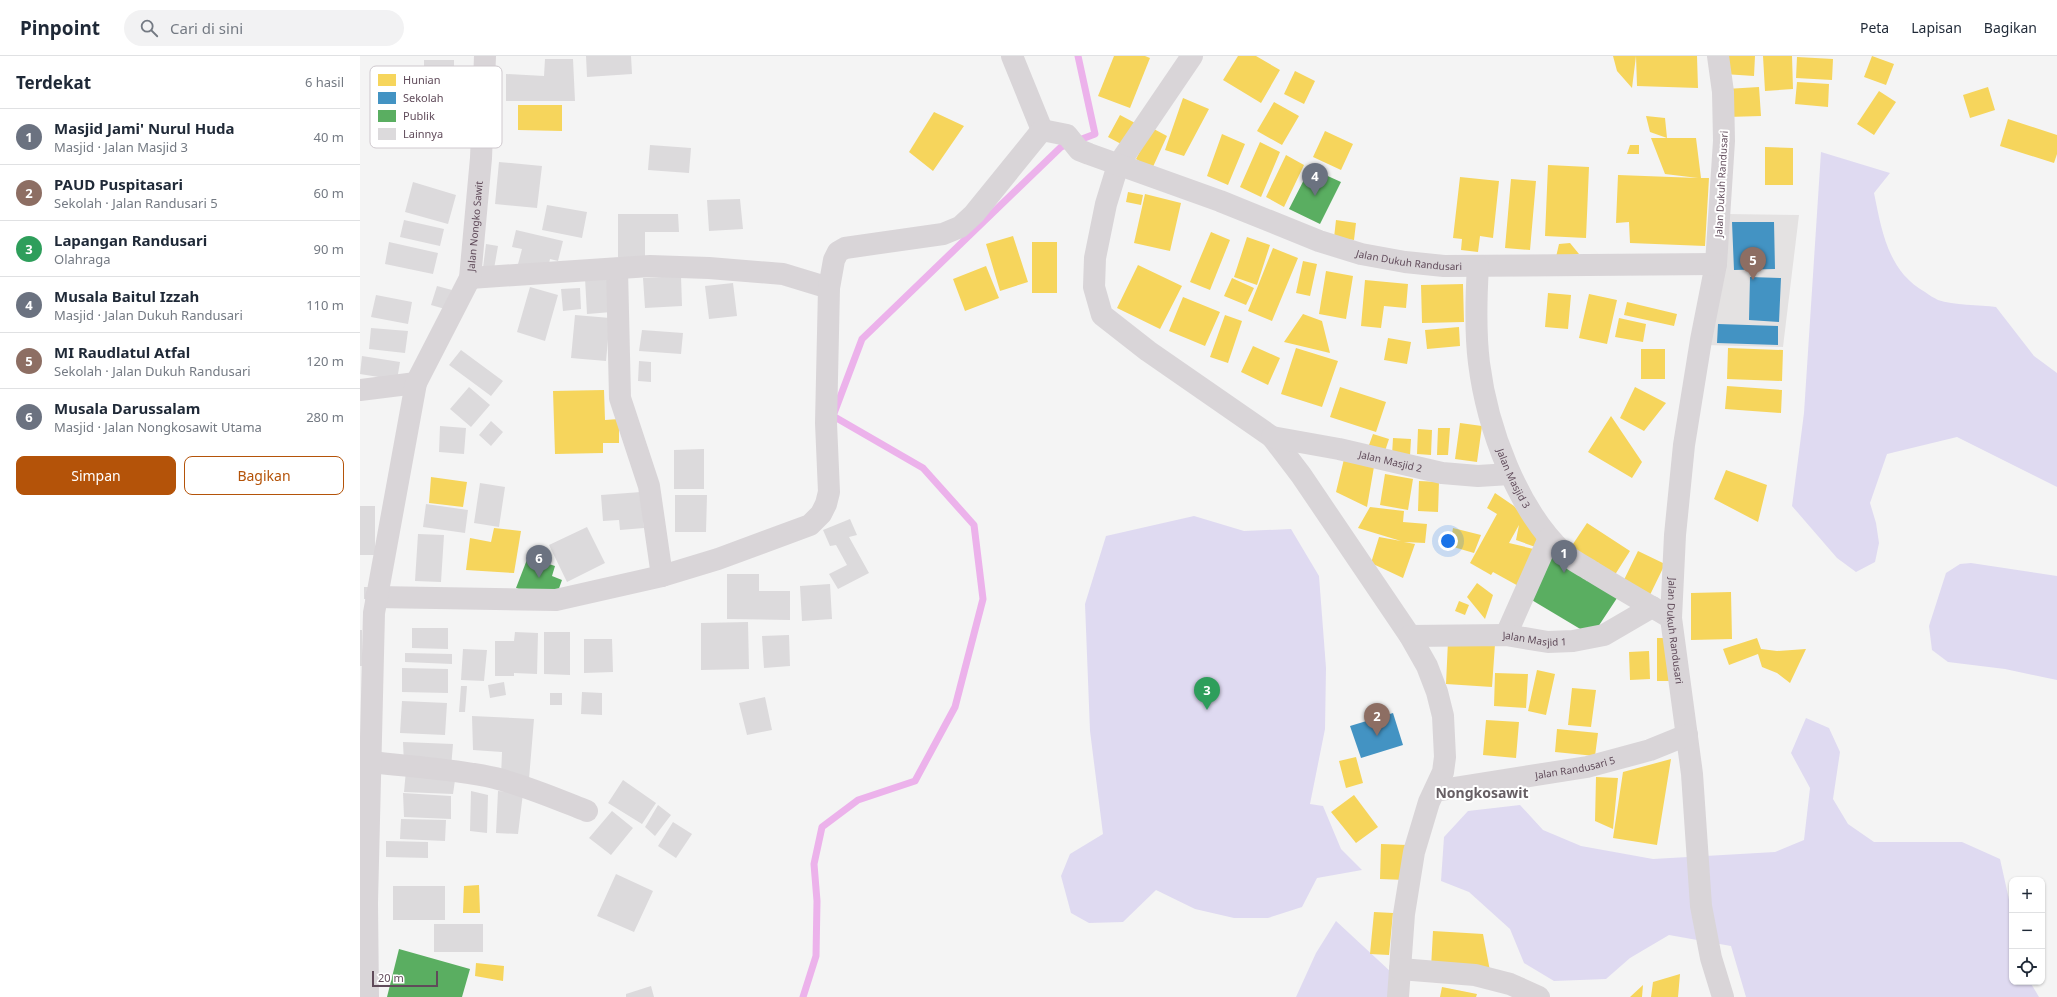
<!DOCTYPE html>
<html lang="id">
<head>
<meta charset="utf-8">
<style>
  :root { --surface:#fff; --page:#f2f2f3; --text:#1f2937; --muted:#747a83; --line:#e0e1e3; --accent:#b45309 }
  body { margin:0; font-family:"Noto Sans",sans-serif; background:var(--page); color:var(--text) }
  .controls { position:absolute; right:12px; bottom:12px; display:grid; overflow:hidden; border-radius:8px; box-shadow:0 1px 3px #0004 }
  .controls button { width:36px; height:36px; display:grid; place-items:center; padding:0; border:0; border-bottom:1px solid var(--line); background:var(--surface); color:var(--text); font:20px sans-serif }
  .scale { position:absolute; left:12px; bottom:10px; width:66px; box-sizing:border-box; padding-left:4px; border:2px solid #604b5a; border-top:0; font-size:11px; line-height:14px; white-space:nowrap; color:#604b5a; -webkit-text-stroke:3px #fff; paint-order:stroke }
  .you { position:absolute; left:1088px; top:485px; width:14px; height:14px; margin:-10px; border:3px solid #fff; border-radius:50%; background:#1a73e8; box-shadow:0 0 0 6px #1a73e833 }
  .badge { display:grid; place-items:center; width:26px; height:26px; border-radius:50%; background:var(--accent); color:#fff; font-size:13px; font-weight:700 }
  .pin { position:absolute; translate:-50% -33px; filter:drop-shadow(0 1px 2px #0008) }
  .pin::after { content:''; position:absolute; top:21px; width:14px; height:12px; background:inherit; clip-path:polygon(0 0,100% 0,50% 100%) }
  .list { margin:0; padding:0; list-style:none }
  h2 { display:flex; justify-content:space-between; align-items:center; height:52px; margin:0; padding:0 16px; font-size:17px }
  h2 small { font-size:13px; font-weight:400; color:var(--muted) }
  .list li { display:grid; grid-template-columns:26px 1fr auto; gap:12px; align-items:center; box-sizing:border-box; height:56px; padding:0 16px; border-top:1px solid var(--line) }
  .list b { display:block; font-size:15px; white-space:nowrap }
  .list p { margin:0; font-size:13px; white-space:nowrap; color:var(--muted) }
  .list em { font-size:13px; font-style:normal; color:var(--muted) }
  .actions { display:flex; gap:8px; padding:12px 16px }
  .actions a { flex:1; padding:9px 0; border:1px solid var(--accent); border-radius:8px; text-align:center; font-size:14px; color:var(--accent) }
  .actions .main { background:var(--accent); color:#fff }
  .icon { flex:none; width:22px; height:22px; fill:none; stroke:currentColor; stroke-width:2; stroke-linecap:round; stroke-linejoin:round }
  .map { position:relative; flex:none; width:1697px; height:941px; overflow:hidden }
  header { display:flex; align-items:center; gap:24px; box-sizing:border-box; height:56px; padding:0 20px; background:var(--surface); border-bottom:1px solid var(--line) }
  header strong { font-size:19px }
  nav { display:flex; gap:22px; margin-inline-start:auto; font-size:14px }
  .search { width:280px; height:36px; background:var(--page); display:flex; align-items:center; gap:10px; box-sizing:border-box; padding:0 14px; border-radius:22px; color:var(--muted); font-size:15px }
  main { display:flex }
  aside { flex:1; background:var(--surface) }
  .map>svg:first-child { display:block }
  .education { fill:#e4e2e2 }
  .green { fill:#dfdaf1 }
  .homes { fill:#f6d55c }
  .schools { fill:#4393c3 }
  .public { fill:#5aae61 }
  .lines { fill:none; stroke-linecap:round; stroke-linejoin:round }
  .stream { stroke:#ecb2eb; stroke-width:7 }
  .building { fill:#dcdadc }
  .minor { stroke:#d9d5d8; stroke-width:22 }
  .labels { text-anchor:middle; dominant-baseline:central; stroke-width:4; stroke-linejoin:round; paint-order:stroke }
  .street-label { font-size:10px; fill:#604b5a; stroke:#fff }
  .district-label { font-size:14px; font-weight:bold; fill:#675f64; stroke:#fff }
  .key { fill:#fff; stroke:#cfc9ce; stroke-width:1 }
  .key-label { font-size:11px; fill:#604b5a }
</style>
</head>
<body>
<header>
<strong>Pinpoint</strong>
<div class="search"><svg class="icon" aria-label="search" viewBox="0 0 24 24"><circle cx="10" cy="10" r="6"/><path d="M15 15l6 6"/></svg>Cari di sini</div>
<nav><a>Peta</a><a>Lapisan</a><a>Bagikan</a></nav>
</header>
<main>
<aside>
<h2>Terdekat<small>6 hasil</small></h2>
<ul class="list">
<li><span class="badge" style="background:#6b7280">1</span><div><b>Masjid Jami' Nurul Huda</b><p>Masjid · Jalan Masjid 3</p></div><em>40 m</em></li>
<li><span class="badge" style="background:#8d6e63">2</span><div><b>PAUD Puspitasari</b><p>Sekolah · Jalan Randusari 5</p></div><em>60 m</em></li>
<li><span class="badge" style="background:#2e9e5b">3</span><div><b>Lapangan Randusari</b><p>Olahraga</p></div><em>90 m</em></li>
<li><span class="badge" style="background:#6b7280">4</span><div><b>Musala Baitul Izzah</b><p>Masjid · Jalan Dukuh Randusari</p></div><em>110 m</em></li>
<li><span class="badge" style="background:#8d6e63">5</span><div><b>MI Raudlatul Atfal</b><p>Sekolah · Jalan Dukuh Randusari</p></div><em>120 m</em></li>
<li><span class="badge" style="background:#6b7280">6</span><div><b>Musala Darussalam</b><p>Masjid · Jalan Nongkosawit Utama</p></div><em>280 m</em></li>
</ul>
<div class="actions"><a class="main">Simpan</a><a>Bagikan</a></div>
</aside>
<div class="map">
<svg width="1697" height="941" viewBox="0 0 1697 941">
  <rect width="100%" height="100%" fill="#f4f4f4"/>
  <!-- education -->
  <path class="education" d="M1367 158 1439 159 1423 291 1344 289Z"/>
  <!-- green -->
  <path class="green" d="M1461 96 1530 117 1514 137C1522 176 1528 215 1565 236 1569 239 1574 242 1578 244 1593 249 1620 249 1636 251L1674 300 1697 317V431L1597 381 1527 398 1510 447 1516 467 1519 487 1515 506 1496 516 1477 502 1432 450 1444 357Z
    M834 460 884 475 931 473 959 520 966 612 965 673 950 748 963 750 981 793 1002 814 957 822 942 851 908 862H874L835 853 796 834 763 866 729 867 711 857 701 820 710 798 743 778 730 675 725 548 746 480Z
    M1611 507 1697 520V624L1645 613 1588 606 1572 594 1569 570 1586 517 1600 508Z
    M1446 662 1469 672 1480 696 1473 743 1488 768 1514 786H1602L1640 803 1652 857V926H1670L1679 941H1386L1371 890 1309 879 1270 902 1246 923 1194 925 1164 907 1150 873 1109 836 1081 825 1084 781 1108 755 1160 749 1183 774 1221 790 1293 803 1415 796 1444 784 1450 732 1431 697Z
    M976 865 1031 916 1029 941H936L956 897Z"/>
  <!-- homes -->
  <path class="homes" d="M754 0H785L790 2 770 52 738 40Z
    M878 0H896L920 14 901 47 863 24Z
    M1253 0H1276L1272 32 1257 15Z
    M1276 0H1337L1338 32 1277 30Z
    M1365 0H1395L1394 20 1364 18Z
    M1403 0H1432L1433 33 1405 35Z
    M1512 0 1534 8 1526 29 1504 21Z
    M1437 1 1473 3 1472 24 1436 22Z
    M935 15 955 25 944 48 924 38Z
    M1437 26 1469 28 1468 51 1435 48Z
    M1399 31 1401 60 1367 61 1366 33Z
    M1628 31 1635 54 1610 62 1603 39Z
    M1519 35 1536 46 1514 79 1497 68Z
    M823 42 849 53 824 100 805 94Z
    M914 46 939 60 922 89 897 75Z
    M158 49H202V75L158 74Z
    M574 56 604 70 573 115 549 96Z
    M760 59 775 67 763 89 748 81Z
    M1286 60 1305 62 1307 82 1290 76Z
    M1648 63 1697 79V98L1694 107 1640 90Z
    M792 72 807 80 792 113 776 103Z
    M965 75 993 88 981 114 953 101Z
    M862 78 885 88 868 129 847 120Z
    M1291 82H1336L1341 122H1349L1345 190 1270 187 1269 166 1256 167 1258 119 1338 122 1305 118Z
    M900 86 920 96 901 141 880 131Z
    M1270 89H1279V98H1267Z
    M1405 91 1433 92V129H1405Z
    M926 99 944 109 924 151 906 141Z
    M1188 109 1229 111 1226 182 1185 180Z
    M1100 121 1139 125 1133 182 1120 180 1118 196 1101 194 1102 183 1093 182Z
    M1151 123 1176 125 1170 194 1145 192Z
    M768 136 783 139 781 149 766 146Z
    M785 138 821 147 810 195 774 187Z
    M976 164 996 167 994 184 974 182Z
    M851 176 870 184 850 234 830 226Z
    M653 180 668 226 640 235 626 188Z
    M887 181 910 189 897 229 874 221Z
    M672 186H697V237H672Z
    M1210 187 1219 198 1196 201 1199 188Z
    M913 192 938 202 912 265 888 255Z
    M943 205 957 208 950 240 936 237Z
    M778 209 822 230 800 273 757 252Z
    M626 210 639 242 605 255 593 223Z
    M966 215 993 220 986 263 959 258Z
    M872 222 894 232 886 249 864 240Z
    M1005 224 1048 228 1046 252 1024 250 1021 272 1001 270Z
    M1103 228 1104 266 1062 267 1061 229Z
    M1188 237 1211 239 1208 273 1185 271Z
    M1229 238 1257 244 1247 288 1219 282Z
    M823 241 860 256 845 290 809 275Z
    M1267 246 1317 258 1314 270 1264 259Z
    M943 258 962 265 970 297 924 286Z
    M865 259 882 265 868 307 850 301Z
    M1259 262 1286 268 1283 286 1255 281Z
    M1099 271 1100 290 1067 293 1065 274Z
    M1028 282 1051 286 1047 308 1024 304Z
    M893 290 920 302 908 329 881 316Z
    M936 292 978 305 962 351 921 338Z
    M1368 292 1423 294 1422 325 1367 323Z
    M1281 293H1305V323H1281Z
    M1367 330 1422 334 1421 357 1365 353Z
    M980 331 1026 346 1016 376 970 361Z
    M1275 331 1306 347 1284 375 1260 362Z
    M244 334 245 364 259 363V387H243V397L195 398 193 335Z
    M1251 360 1282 406 1272 422 1228 396Z
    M1100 367 1122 370 1117 406 1095 403Z
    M1078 372H1090L1088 399H1077Z
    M1058 373 1072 374 1071 399 1057 398Z
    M1013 378 1029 383 1025 395 1009 389Z
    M1033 382 1051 383 1050 400 1032 399Z
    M985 399 1015 405 1007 451 976 436Z
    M1366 414 1407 429 1398 466 1354 443Z
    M1025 418 1053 423 1048 454 1020 449Z
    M71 421 107 426 103 451 69 447Z
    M1059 425 1079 426 1078 456 1058 455Z
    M1135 437 1154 450 1184 485 1181 493 1156 484 1159 469 1149 487 1182 495 1162 532 1133 516 1131 519 1110 507 1137 458 1127 452Z
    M1010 451 1044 455 1043 466 1067 468 1065 487 1044 486 1055 488 1043 522 1011 507 1019 481 1041 485 998 472Z
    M1227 467 1270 495 1251 525 1207 497Z
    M134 472 161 475 154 517 106 514 110 482 131 486Z
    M1093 472 1121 479 1114 497 1090 490Z
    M1278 495 1305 508 1288 543 1261 530Z
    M1117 527 1133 539 1125 563 1107 541Z
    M1371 536 1372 583 1331 584V537Z
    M1099 545 1109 549 1105 559 1095 555Z
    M1297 582H1309V625H1297Z
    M1397 582 1401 593 1417 595 1446 593 1430 627 1417 617 1402 611 1398 598 1369 609 1363 593Z
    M1088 585 1135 588 1132 631 1086 628Z
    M1289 595 1290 623 1270 624 1269 596Z
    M1177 614 1195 618 1186 659 1168 655Z
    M1135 617 1168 618 1166 652 1134 650Z
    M1212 632 1236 634 1231 671 1208 669Z
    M1126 664 1159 666 1156 702 1123 699Z
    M1197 673 1238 677 1235 700 1195 696Z
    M996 701 1003 727 986 732 979 705Z
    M1311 703 1297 789 1253 782 1263 716Z
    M1236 721 1258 722 1253 773 1235 765Z
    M994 739 1018 771 996 787 971 756Z
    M1021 788 1047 789 1046 824 1020 823Z
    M119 829 120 857H103L104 830Z
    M1014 856 1033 857 1029 899 1010 898Z
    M1073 875 1123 878 1130 915 1071 912Z
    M116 907 144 910 143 925 115 920Z
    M1320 918 1318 941H1291L1293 926Z
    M1283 929 1282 941H1270Z
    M1082 931 1117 938 1116 941H1080Z"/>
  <!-- schools -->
  <path class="schools" d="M1372 166H1414L1415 213 1374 214Z
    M1390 221 1421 222 1419 266 1389 264Z
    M1358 268 1418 270V289L1357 287Z
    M1033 657 1043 689 1001 702 990 670Z"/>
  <!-- public -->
  <path class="public" d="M950 112 981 126 960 168 929 153Z
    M1196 495 1259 539 1232 580 1165 540Z
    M168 501 195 510 192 520 202 524 197 538 184 542 156 532Z
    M39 893 110 913 102 941H27Z"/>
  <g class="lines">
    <!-- stream -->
    <path class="stream" d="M443 941 456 900 457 845 454 808 462 771 498 744 555 725 595 651 623 543 614 469 563 412 473 360 502 283 701 91 735 78 718 0"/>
  </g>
  <!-- building -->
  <path class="building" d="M226 0H271L272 18 227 21Z
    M185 3H213L215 45H146V18L184 20Z
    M64 4H94V11H105V37H64Z
    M290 89 331 92 329 117 288 114Z
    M139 106 182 110 177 152 135 148Z
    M53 126 96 139 88 168 45 156Z
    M380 143 383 173 349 175 347 144Z
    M187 149 227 156 222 182 182 174Z
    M258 158H318L319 176H285V201H258Z
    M44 164 84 173 80 190 40 181Z
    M156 174 203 185 198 205 190 203 187 217 157 212 162 193 152 191Z
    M29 186 78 197 73 218 25 208Z
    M126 188 138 190 134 213 123 212Z
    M250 220 252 256 227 258 225 222Z
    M321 220 322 250 285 252 283 222Z
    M373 227 377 260 349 263 345 230Z
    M77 230 92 234 85 253 71 249Z
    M170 231 198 239 185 285 157 276Z
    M220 232 221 253 203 255 201 233Z
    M16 239 52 246 48 268 11 261Z
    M215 259 250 262 246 305 211 302Z
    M11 272 48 275 45 297 9 293Z
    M282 274 323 277 321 298 279 295Z
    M101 294 143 325 131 340 89 309Z
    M2 300 40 306 37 324 0 318Z
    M279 305 291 306V326L278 325Z
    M109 331 130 349 111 371 90 353Z
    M131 365 143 376 131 390 119 379Z
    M80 370 106 372 104 398 79 396Z
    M344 393V433H314V394Z
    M120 427 145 431 139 471 114 467Z
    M281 436 284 472 260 474 259 464 243 465 241 439Z
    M315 439H347L346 476H315Z
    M66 448 108 454 105 477 63 471Z
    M0 450H15V499H0Z
    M490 463 497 479 489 481 509 517 478 533 469 518 487 509 476 489 470 490 463 474Z
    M227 471 245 507 207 526 189 489Z
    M58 478 84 479 81 526 55 525Z
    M367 518H399V535H430V564L367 563Z
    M470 528 472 563 442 565 440 530Z
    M4 531H13V543H4Z
    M388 566 389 613 341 614V567Z
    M52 572H88V593L52 592Z
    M0 574H2V610H0Z
    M155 576 178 577 177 618 154 617V620H135V585H154Z
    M184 576H210V619L184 618Z
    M429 579 430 610 404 612 402 580Z
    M224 583H252L253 616 224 617Z
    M103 593 127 594 124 625 101 624Z
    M45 597 92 598V608L45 606Z
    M42 612 88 613V637L42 636Z
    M144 626 146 639 130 642 128 629Z
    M101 630H107L105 656H99Z
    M222 636 242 637V659L221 658Z
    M190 637H202V649H190Z
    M405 641 412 674 387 679 379 647Z
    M42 645 87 647 85 679 40 677Z
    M112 660 174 663 169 723 141 721 142 696 113 694Z
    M43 686 93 688 91 712 44 709Z
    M46 714 96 717 93 738 44 736Z
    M263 724 296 747 282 768 248 747Z
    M111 735 128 739 127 777 110 775Z
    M138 735 163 737 158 778 136 777Z
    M43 737 91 740V763L44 761Z
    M298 749 311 759 295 780 285 771Z
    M252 755 273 772 251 799 229 782Z
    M41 763 86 764 85 785 40 783Z
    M313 766 332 778 316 802 298 790Z
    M26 785 68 786V802L26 801Z
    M256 818 293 835 274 876 237 860Z
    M33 830H85V864H33Z
    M74 868H123V896H74Z
    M291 930 294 941H266V938Z"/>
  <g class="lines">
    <!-- minor -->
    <g class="minor">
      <path d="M652 0 682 74"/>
      <path d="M832 0 758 109 746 148 735 202 734 231 742 259 788 295 912 381 941 419 1050 580 1067 610 1077 636 1083 660 1085 701 1083 716 1069 746 1054 796 1044 858 1038 941"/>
      <path id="s1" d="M1358 0 1363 36 1364 85 1356 208 1341 284 1324 389 1315 479 1311 562 1332 718 1341 850 1351 902 1363 941"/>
      <path id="s2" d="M682 74 707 79 719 94 729 98 860 145 959 185 1001 198 1045 206 1084 210 1356 208"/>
      <path id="s3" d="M1118 210C1116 243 1115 275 1119 307 1127 371 1157 454 1205 498 1213 505 1224 510 1233 516 1259 532 1285 547 1311 562"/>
      <path d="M257 213 260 342 289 430 302 520"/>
      <path d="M110 222 290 210 349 212 423 218 469 232"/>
      <path d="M0 334 56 327"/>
      <path id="s4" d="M912 381 979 393 1082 417 1118 420 1150 418"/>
      <path d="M16 541 196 544 302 520 358 503 450 469 461 458 466 448 469 436 466 367 469 232 474 204 478 196 485 192 583 178 600 171 614 158 682 74"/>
      <path d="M1146 579 1189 482"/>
      <path id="s5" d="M1050 580 1146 579 1188 586 1213 585 1244 579 1292 551"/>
      <path d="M11 706C53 711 95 713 135 722 167 730 197 743 227 755"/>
      <path id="s6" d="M1075 735 1227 711 1290 694 1327 679"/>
      <path d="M1040 913 1115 919 1150 928 1179 941"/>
      <path id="s7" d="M8 941 7 847 14 557 56 327 110 222 121 102 125 0"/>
    </g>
  </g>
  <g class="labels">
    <!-- street labels -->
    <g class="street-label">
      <text transform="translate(1361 128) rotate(-87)">Jalan Dukuh Randusari</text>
      <text stroke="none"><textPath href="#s7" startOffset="788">Jalan Nongko Sawit</textPath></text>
      <text stroke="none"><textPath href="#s2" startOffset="394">Jalan Dukuh Randusari</textPath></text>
      <text stroke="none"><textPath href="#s4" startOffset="121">Jalan Masjid 2</textPath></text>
      <text stroke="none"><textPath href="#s3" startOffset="218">Jalan Masjid 3</textPath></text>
      <text stroke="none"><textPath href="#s1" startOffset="579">Jalan Dukuh Randusari</textPath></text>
      <text stroke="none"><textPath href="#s5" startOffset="125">Jalan Masjid 1</textPath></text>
      <text stroke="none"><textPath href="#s6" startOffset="142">Jalan Randusari 5</textPath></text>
    </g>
    <!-- district labels -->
    <g class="district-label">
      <text x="1122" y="736">Nongkosawit</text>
    </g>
  </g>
  <!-- legend -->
  <rect x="10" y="10" width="132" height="82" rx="6" class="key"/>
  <rect x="18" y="18" width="18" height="12" fill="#f6d55c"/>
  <rect x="18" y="36" width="18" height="12" fill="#4393c3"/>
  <rect x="18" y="54" width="18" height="12" fill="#5aae61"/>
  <rect x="18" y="72" width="18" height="12" fill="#dcdadc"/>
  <g class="key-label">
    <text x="43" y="28">Hunian</text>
    <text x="43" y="46">Sekolah</text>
    <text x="43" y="64">Publik</text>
    <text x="43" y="82">Lainnya</text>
  </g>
</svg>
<div class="controls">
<button>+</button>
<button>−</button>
<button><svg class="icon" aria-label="locate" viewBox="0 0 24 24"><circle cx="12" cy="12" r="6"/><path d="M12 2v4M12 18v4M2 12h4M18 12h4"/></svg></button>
</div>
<div class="scale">20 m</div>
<div class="you"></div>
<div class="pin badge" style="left:1204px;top:517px;background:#6b7280">1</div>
<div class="pin badge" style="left:1017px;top:680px;background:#8d6e63">2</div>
<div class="pin badge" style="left:847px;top:654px;background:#2e9e5b">3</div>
<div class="pin badge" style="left:955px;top:140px;background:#6b7280">4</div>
<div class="pin badge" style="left:1393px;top:224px;background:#8d6e63">5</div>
<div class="pin badge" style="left:179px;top:522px;background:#6b7280">6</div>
</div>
</main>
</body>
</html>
